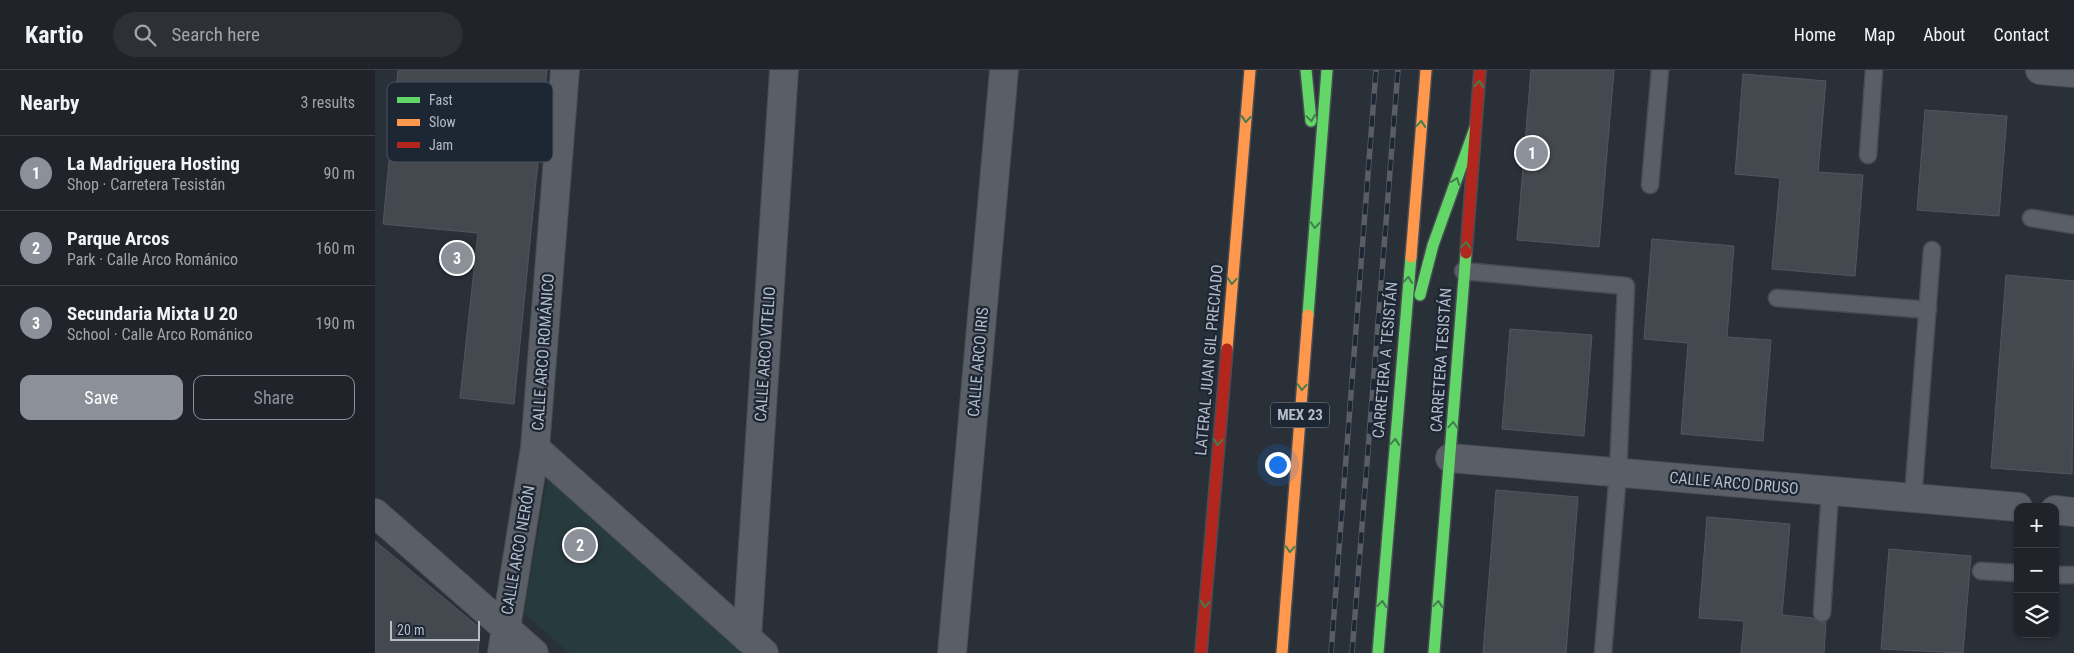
<!DOCTYPE html>
<html lang="en">
<head>
<meta charset="utf-8">
<style>
  :root { --surface:#20242a; --page:#2d3036; --text:#f1f3f6; --muted:#a2a4a8; --line:#3d4147; --accent:#8c9099 }
  body { margin:0; font-family:"Roboto Condensed",sans-serif; background:var(--page); color:var(--text) }
  .controls { position:absolute; right:15px; bottom:15px; display:grid; overflow:hidden; border-radius:10px; box-shadow:0 1px 4px #0004 }
  .controls button { width:45px; height:45px; display:grid; place-items:center; padding:0; border:0; border-bottom:1px solid var(--line); background:var(--surface); color:var(--text); font:25px sans-serif }
  .scale { position:absolute; left:15px; bottom:12px; width:90px; box-sizing:border-box; padding-left:5px; border:2px solid #b4bcc9; border-top:0; font-size:14px; line-height:18px; white-space:nowrap; color:#b4bcc9; -webkit-text-stroke:4px #1d2633; paint-order:stroke }
  .you { position:absolute; left:902px; top:394px; width:18px; height:18px; margin:-12px; border:4px solid #fff; border-radius:50%; background:#1a73e8; box-shadow:0 0 0 8px #1a73e833 }
  .badge { display:grid; place-items:center; width:32px; height:32px; border-radius:50%; background:var(--accent); color:#fff; font-size:16px; font-weight:700 }
  .pin { position:absolute; translate:-50% -50%; border:2px solid #fff; box-shadow:0 1px 5px #0006 }
  .list { margin:0; padding:0; list-style:none }
  h2 { display:flex; justify-content:space-between; align-items:center; height:65px; margin:0; padding:0 20px; font-size:21px }
  h2 small { font-size:16px; font-weight:400; color:var(--muted) }
  .list li { display:grid; grid-template-columns:32px 1fr auto; gap:15px; align-items:center; box-sizing:border-box; height:75px; padding:0 20px; border-top:1px solid var(--line) }
  .list b { display:block; font-size:19px; white-space:nowrap }
  .list p { margin:0; font-size:16px; white-space:nowrap; color:var(--muted) }
  .list em { font-size:16px; font-style:normal; color:var(--muted) }
  .actions { display:flex; gap:10px; padding:15px 20px }
  .actions a { flex:1; padding:11px 0; border:1px solid var(--accent); border-radius:10px; text-align:center; font-size:18px; color:var(--accent) }
  .actions .main { background:var(--accent); color:#fff }
  .icon { flex:none; width:28px; height:28px; fill:none; stroke:currentColor; stroke-width:2; stroke-linecap:round; stroke-linejoin:round }
  .map { position:relative; flex:none; width:1699px; height:583px; overflow:hidden }
  header { display:flex; align-items:center; gap:30px; box-sizing:border-box; height:70px; padding:0 25px; background:var(--surface); border-bottom:1px solid var(--line) }
  header strong { font-size:24px }
  nav { display:flex; gap:28px; margin-inline-start:auto; font-size:18px }
  .search { width:350px; height:45px; background:var(--page); display:flex; align-items:center; gap:12px; box-sizing:border-box; padding:0 18px; border-radius:28px; color:var(--muted); font-size:19px }
  main { display:flex }
  aside { flex:1; background:var(--surface) }
  .map>svg:first-child { display:block }
  .green { fill:#273a3e }
  .building { fill:#444950; stroke:#52575f }
  .lines { fill:none; stroke-linecap:round; stroke-linejoin:round }
  .lane-casing { stroke:#484c53; stroke-width:19 }
  .street-casing { stroke:#484c53; stroke-width:30 }
  .fast-casing { stroke:#484c53; stroke-width:14 }
  .slow-casing { stroke:#484c53; stroke-width:14 }
  .jam-casing { stroke:#484c53; stroke-width:14 }
  .lane { stroke:#5a5e66; stroke-width:16 }
  .street { stroke:#5a5e66; stroke-width:28 }
  .fast { stroke:#63d668; stroke-width:11 }
  .slow { stroke:#ff974d; stroke-width:11 }
  .jam { stroke:#b3261e; stroke-width:11 }
  .rail-casing { stroke:#595d64; stroke-width:5.5 }
  .rail { stroke:#1d2633; stroke-width:4; stroke-dasharray:11; stroke-linecap:butt }
  .oneway { stroke:#407e4e }
  .labels { text-anchor:middle; dominant-baseline:central; stroke-width:4.5; stroke-linejoin:round; paint-order:stroke }
  .shield { fill:#1d2633; stroke:#878f9c; stroke-width:1 }
  .shield-label { font-size:15px; font-weight:bold; fill:#b4bcc9 }
  .street-label { font-size:16px; fill:#b4bcc9; stroke:#1d2633 }
  .key { fill:#1d2633; stroke:#4a5360; stroke-width:1 }
  .key-label { font-size:14px; fill:#b4bcc9 }
</style>
</head>
<body>
<header>
<strong>Kartio</strong>
<div class="search"><svg class="icon" aria-label="search" viewBox="0 0 24 24"><circle cx="10" cy="10" r="6"/><path d="M15 15l6 6"/></svg>Search here</div>
<nav><a>Home</a><a>Map</a><a>About</a><a>Contact</a></nav>
</header>
<main>
<aside>
<h2>Nearby<small>3 results</small></h2>
<ul class="list">
<li><span class="badge">1</span><div><b>La Madriguera Hosting</b><p>Shop · Carretera Tesistán</p></div><em>90 m</em></li>
<li><span class="badge">2</span><div><b>Parque Arcos</b><p>Park · Calle Arco Románico</p></div><em>160 m</em></li>
<li><span class="badge">3</span><div><b>Secundaria Mixta U 20</b><p>School · Calle Arco Románico</p></div><em>190 m</em></li>
</ul>
<div class="actions"><a class="main">Save</a><a>Share</a></div>
</aside>
<div class="map">
<svg width="1699" height="583" viewBox="0 0 1699 583">
  <rect width="100%" height="100%" fill="#2a3038"/>
  <!-- green -->
  <path class="green" d="M173 407 367 583H194L149 543Z"/>
  <!-- building -->
  <path class="building" d="M23 0H172L139 334 85 328 103 163 8 154Z
    M1156 0H1239L1224 177 1142 170Z
    M1368 4 1451 11 1443 102 1488 105 1480 206 1397 199 1405 108 1360 104Z
    M1550 40 1632 46 1624 146 1542 140Z
    M1277 169 1359 176 1352 267 1396 270 1388 371 1306 364 1313 273 1269 269Z
    M1631 205 1699 211 1697 404 1616 398Z
    M1135 259 1217 265 1209 366 1127 359Z
    M1121 420 1203 427 1191 583H1108Z
    M1332 447 1415 454 1407 545 1438 548 1446 553 1451 552 1449 583H1366L1369 551 1324 548Z
    M0 471 105 558 103 583H0Z
    M1514 479 1596 486 1588 583 1506 579Z"/>
  <g class="lines">
    <!-- lane casing -->
    <g class="lane-casing">
      <path id="lane" d="M1493 85 1499 0
        M1275 115 1285 0
        M1656 148 1699 155
        M1088 201 1251 216 1243 403 1228 583
        M1402 228 1553 240
        M1538 428 1557 180
        M1606 501 1643 503
        M1680 505H1699
        M1447 543 1455 422"/>
    </g>
    <!-- street casing -->
    <g class="street-casing">
      <path id="street" d="M1665 0 1699 3
        M160 378 389 583
        M1075 388 1643 437
        M1680 440 1699 442
        M0 443 159 583
        M372 568 409 0
        M127 583 160 378 190 0
        M577 583 629 0"/>
    </g>
    <!-- fast casing -->
    <g class="fast-casing">
      <path id="fast" d="M931 0 936 51
        M1045 225 1058 175 1100 58
        M933 245 952 0
        M1003 583 1036 187
        M1059 583 1091 183"/>
    </g>
    <!-- slow casing -->
    <g class="slow-casing">
      <path id="slow" d="M1036 187 1051 0
        M852 279 875 0
        M907 583 933 245"/>
    </g>
    <!-- jam casing -->
    <g class="jam-casing">
      <path id="jam" d="M1091 183 1105 0
        M826 583 852 279"/>
    </g>
    <!-- lane -->
    <use href="#lane" class="lane"/>
    <!-- street -->
    <use href="#street" class="street"/>
    <!-- fast -->
    <use href="#fast" class="fast"/>
    <!-- slow -->
    <use href="#slow" class="slow"/>
    <!-- jam -->
    <use href="#jam" class="jam"/>
    <!-- rail casing -->
    <g class="rail-casing">
      <path id="rail" d="M956 583 1001 0
        M977 583 1023 0"/>
    </g>
    <!-- rail -->
    <use href="#rail" class="rail"/>
  </g>
  <!-- one-way arrows -->
  <defs><path id="oneway-chevron" d="M-2-3.5L2.5 0L-2 3.5" fill="none" stroke-width="1.6" stroke-linecap="round" stroke-linejoin="round" transform="scale(1.25)"/></defs>
  <g class="oneway">
    <use href="#oneway-chevron" transform="translate(1104 14) rotate(-85)"/>
    <use href="#oneway-chevron" transform="translate(936 48) rotate(82)"/>
    <use href="#oneway-chevron" transform="translate(871 49) rotate(95)"/>
    <use href="#oneway-chevron" transform="translate(1046 54) rotate(-85)"/>
    <use href="#oneway-chevron" transform="translate(1081 111) rotate(-70)"/>
    <use href="#oneway-chevron" transform="translate(940 155) rotate(94)"/>
    <use href="#oneway-chevron" transform="translate(1091 175) rotate(-85)"/>
    <use href="#oneway-chevron" transform="translate(1033 210) rotate(-85)"/>
    <use href="#oneway-chevron" transform="translate(857 211) rotate(95)"/>
    <use href="#oneway-chevron" transform="translate(927 317) rotate(94)"/>
    <use href="#oneway-chevron" transform="translate(1078 355) rotate(-86)"/>
    <use href="#oneway-chevron" transform="translate(843 372) rotate(95)"/>
    <use href="#oneway-chevron" transform="translate(1020 372) rotate(-85)"/>
    <use href="#oneway-chevron" transform="translate(915 479) rotate(94)"/>
    <use href="#oneway-chevron" transform="translate(830 534) rotate(95)"/>
    <use href="#oneway-chevron" transform="translate(1007 534) rotate(-85)"/>
    <use href="#oneway-chevron" transform="translate(1063 534) rotate(-85)"/>
  </g>
  <g class="labels">
    <!-- shield labels -->
    <rect class="shield" x="896" y="332.5" width="58" height="25" rx="4"/>
    <g class="shield-label">
      <text x="925" y="345">MEX 23</text>
    </g>
    <!-- street labels -->
    <g class="street-label">
      <text transform="translate(168 282) rotate(-86)">CALLE ARCO ROMÁNICO</text>
      <text transform="translate(390 284) rotate(-86)">CALLE ARCO VITELIO</text>
      <text transform="translate(834 290) rotate(-85)">LATERAL JUAN GIL PRECIADO</text>
      <text transform="translate(1010 290) rotate(-85)">CARRETERA A TESISTÁN</text>
      <text transform="translate(1066 290) rotate(-86)">CARRETERA TESISTÁN</text>
      <text transform="translate(603 292) rotate(-85)">CALLE ARCO IRIS</text>
      <text transform="translate(1359 413) rotate(5)">CALLE ARCO DRUSO</text>
      <text transform="translate(143 480) rotate(-80)">CALLE ARCO NERÓN</text>
    </g>
  </g>
  <!-- legend -->
  <rect x="12" y="12" width="166" height="80" rx="8" class="key"/>
  <rect x="22" y="27" width="23" height="6" fill="#63d668"/>
  <rect x="22" y="49" width="23" height="7" fill="#ff974d"/>
  <rect x="22" y="72" width="23" height="6" fill="#b3261e"/>
  <g class="key-label">
    <text x="54" y="35">Fast</text>
    <text x="54" y="57">Slow</text>
    <text x="54" y="80">Jam</text>
  </g>
</svg>
<div class="controls">
<button>+</button>
<button>−</button>
<button><svg class="icon" aria-label="layers" viewBox="0 0 24 24"><path d="M12 4l9 5-9 5-9-5zM3 14l9 5 9-5"/></svg></button>
</div>
<div class="scale">20 m</div>
<div class="you"></div>
<div class="pin badge" style="left:1157px;top:83px">1</div>
<div class="pin badge" style="left:205px;top:475px">2</div>
<div class="pin badge" style="left:82px;top:188px">3</div>
</div>
</main>
</body>
</html>
